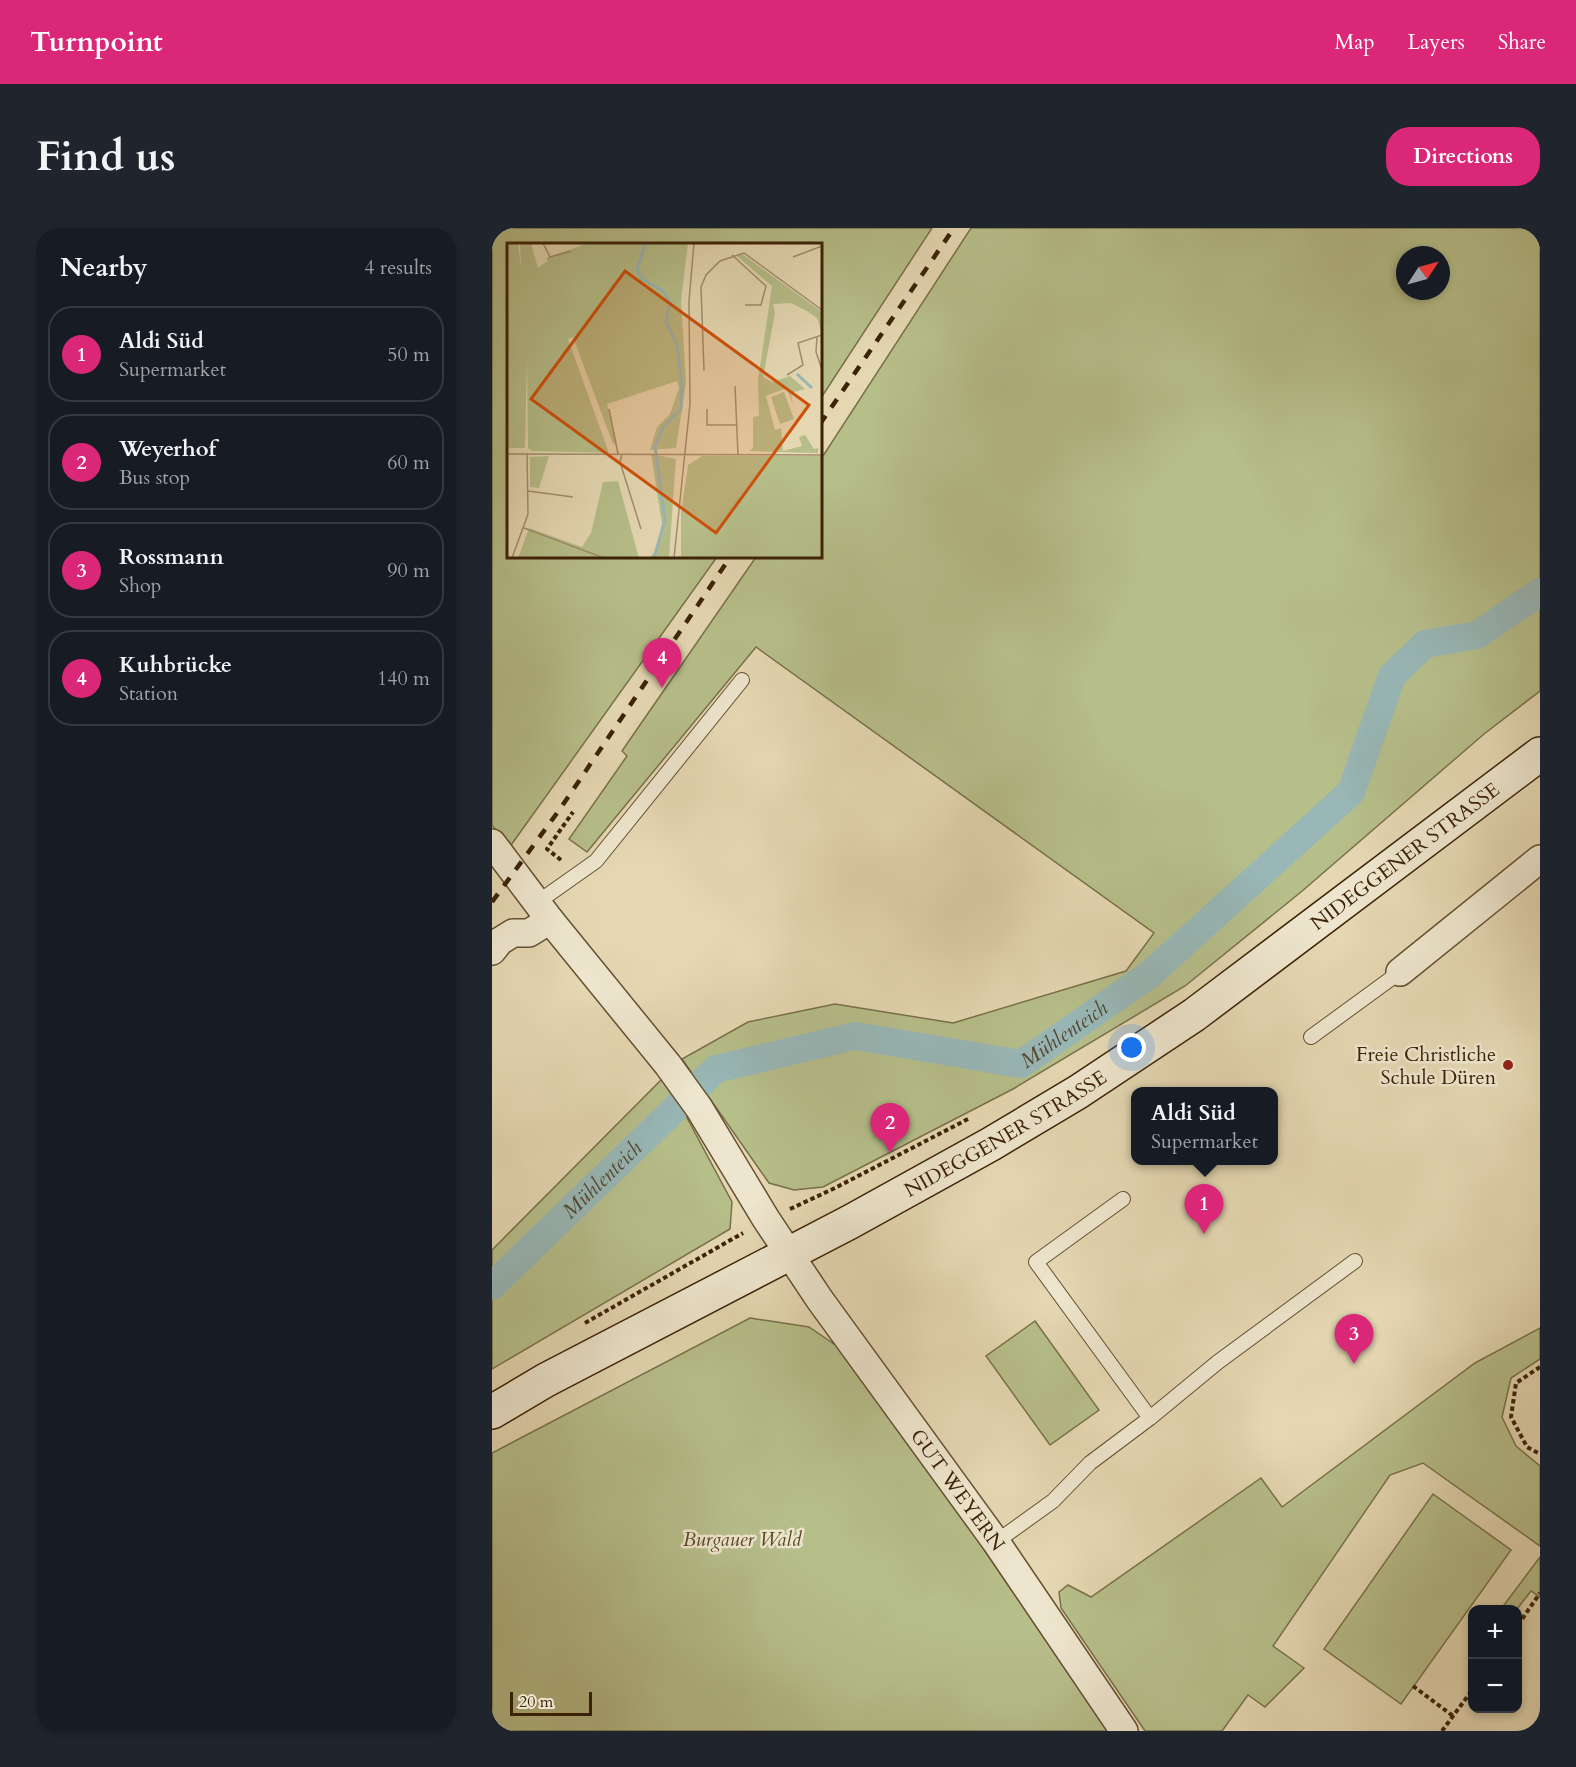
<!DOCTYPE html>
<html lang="en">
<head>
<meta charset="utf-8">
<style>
  :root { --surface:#171b24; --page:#20242c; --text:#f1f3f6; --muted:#9ea1a6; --line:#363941; --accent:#db2777 }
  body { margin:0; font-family:Cardo,serif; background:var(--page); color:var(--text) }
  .controls { position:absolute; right:18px; bottom:18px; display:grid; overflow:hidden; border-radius:12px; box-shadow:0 3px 9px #0003 }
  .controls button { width:54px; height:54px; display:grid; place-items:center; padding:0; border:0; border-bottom:2px solid var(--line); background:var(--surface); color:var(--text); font:30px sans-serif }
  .compass { position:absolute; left:904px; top:18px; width:54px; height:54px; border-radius:50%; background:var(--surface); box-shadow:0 3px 9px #0003; rotate:54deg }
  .scale { position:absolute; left:18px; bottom:15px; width:82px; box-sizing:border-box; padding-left:6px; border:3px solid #3c2206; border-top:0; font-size:16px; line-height:21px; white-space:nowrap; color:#3c2206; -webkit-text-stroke:4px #ede5cd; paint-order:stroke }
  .you { position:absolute; left:640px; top:820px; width:21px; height:21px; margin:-15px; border:4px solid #fff; border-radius:50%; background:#1a73e8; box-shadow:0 0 0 9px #1a73e833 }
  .badge { display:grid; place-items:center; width:39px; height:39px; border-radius:50%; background:var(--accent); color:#fff; font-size:20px; font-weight:700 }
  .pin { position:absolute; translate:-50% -50px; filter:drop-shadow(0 2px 3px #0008) }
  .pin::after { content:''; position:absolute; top:32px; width:21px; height:18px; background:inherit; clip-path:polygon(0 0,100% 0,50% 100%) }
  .popup { position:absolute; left:639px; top:859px; width:147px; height:78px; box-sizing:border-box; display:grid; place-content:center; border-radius:12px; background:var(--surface); filter:drop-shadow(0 2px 4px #0005); font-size:20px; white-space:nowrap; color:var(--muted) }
  .popup b { font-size:22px; color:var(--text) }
  .popup::after { content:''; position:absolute; left:50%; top:100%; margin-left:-12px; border:12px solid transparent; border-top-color:var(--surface) }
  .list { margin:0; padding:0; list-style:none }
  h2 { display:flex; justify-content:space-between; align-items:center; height:78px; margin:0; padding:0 24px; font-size:26px }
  h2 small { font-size:20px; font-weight:400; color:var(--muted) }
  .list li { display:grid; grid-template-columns:39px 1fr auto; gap:18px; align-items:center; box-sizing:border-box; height:96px; margin:0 12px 12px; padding:0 12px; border:2px solid var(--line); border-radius:24px }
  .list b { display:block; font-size:22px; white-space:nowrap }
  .list p { margin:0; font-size:20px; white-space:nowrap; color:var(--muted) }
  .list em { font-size:20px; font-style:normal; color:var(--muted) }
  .map { position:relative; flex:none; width:1048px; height:1503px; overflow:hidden; border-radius:24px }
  header { display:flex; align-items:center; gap:36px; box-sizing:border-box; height:84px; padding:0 30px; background:var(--accent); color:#fff }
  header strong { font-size:28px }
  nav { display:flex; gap:33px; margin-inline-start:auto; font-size:21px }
  .intro { display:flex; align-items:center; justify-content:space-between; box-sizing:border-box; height:144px; padding:0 36px }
  h1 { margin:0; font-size:42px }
  .button { padding:15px 27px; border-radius:24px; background:var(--accent); color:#fff; font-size:21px; font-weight:700 }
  main { display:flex; gap:36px; padding:0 36px }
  aside { flex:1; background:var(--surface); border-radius:24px; box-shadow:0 3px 9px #0003 }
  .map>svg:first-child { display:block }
  .green { fill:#b6be8a; stroke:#797048; stroke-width:1.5; fill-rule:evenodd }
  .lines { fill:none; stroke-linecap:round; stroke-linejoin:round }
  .canal { stroke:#98b7b6; stroke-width:28 }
  .service-casing { stroke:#664f31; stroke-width:16 }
  .minor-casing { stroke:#664f31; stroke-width:30 }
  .secondary-casing { stroke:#3c2206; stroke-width:36 }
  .path { stroke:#3c2206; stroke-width:4; stroke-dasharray:4.5 3; stroke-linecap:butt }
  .service { stroke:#ede5cd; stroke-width:14 }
  .minor { stroke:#ede5cd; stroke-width:27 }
  .secondary { stroke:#ede5cd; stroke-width:33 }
  .rail { stroke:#3c2206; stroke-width:4.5; stroke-dasharray:10 10; stroke-linecap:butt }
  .poi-dot { fill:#8f2418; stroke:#ede5cd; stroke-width:2 }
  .labels { text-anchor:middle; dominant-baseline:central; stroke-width:5; stroke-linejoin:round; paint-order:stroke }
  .street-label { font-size:20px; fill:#3c2206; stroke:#ede5cd }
  .poi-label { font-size:20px; fill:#3c2206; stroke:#ede5cd; text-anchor:end }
  .park-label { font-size:20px; font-style:italic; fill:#5a4927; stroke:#ede5cd }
  .water-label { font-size:21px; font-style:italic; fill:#534732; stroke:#ede5cd }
  .inset-river { fill:none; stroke:#98b7b6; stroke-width:3 }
  .inset-road { fill:none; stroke:#a18f6d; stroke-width:1.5 }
  .view { fill:#ce510b; fill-opacity:0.15; stroke:#ce510b; stroke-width:3 }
  .inset-edge { fill:none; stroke:#3c2206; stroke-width:3 }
</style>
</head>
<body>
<header>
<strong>Turnpoint</strong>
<nav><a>Map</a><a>Layers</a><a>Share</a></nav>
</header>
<div class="intro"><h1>Find us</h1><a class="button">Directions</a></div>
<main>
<aside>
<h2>Nearby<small>4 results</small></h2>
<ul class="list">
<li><span class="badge">1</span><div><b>Aldi Süd</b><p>Supermarket</p></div><em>50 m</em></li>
<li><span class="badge">2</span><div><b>Weyerhof</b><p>Bus stop</p></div><em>60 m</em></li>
<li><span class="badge">3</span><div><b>Rossmann</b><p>Shop</p></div><em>90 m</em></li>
<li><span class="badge">4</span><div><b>Kuhbrücke</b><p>Station</p></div><em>140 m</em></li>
</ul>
</aside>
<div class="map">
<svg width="1048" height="1503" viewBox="0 0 1048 1503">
  <rect width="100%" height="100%" fill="#e4d7b2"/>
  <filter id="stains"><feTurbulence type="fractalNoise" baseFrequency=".00333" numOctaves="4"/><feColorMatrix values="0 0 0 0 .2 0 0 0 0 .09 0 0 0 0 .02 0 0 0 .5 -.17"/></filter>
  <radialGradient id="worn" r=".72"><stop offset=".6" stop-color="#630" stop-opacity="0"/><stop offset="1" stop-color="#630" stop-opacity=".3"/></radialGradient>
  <!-- green -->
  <path class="green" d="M0 0H440L329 170 328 16H16V328L225 329 17 620 0 597Z
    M479 0H1048V463L992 506 809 664 693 758 521 861 331 959 302 962 277 955 190 831 256 794 343 776 461 795 634 743 662 705 264 419 95 624 77 611 135 528 130 523 264 329 328 328 329 231ZM913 27H949V63H913Z
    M170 851 194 888 240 974 238 1001 0 1141V1022Z
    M258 1090 317 1099 358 1127 617 1503H0V1225Z
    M543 1093 607 1182 558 1217 494 1128Z
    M1048 1100V1131L1019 1150 1010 1189 1024 1218 1048 1238V1318L931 1235 898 1247 781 1418 812 1440 773 1479 756 1467 730 1503H653L569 1380 567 1364 576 1357 599 1369 769 1250 790 1279 983 1135Z
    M941 1266 1019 1322 909 1476 832 1421Z
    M1048 1329V1369L1039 1363 1025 1381H1009Z"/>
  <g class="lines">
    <!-- canal -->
    <path class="canal" id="s1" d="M0 1058 224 841 363 808 529 836 657 747 859 564 900 448 933 416 985 407 1048 364"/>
    <!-- service casing -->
    <g class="service-casing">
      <path id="service" d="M46 674 104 633 250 452
        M819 809 908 744
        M631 971 544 1034 658 1190
        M504 1314 561 1273 598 1235 658 1190 726 1134 863 1033"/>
    </g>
    <!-- minor casing -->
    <g class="minor-casing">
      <g id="minor">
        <path id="s2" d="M0 615 58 692 176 837 207 880 274 991 328 1072 504 1314 632 1503"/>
        <path d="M0 723 8 713 21 705H37L58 692"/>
        <path d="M908 744 1048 631"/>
      </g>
    </g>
    <!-- secondary casing -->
    <g class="secondary-casing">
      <g id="secondary">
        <path id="s3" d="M0 1184 54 1152 358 994 499 916 586 864 702 787 1048 526"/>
      </g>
    </g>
    <!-- path -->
    <path class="path" d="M69 632 55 621 81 584
      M298 981 341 961 476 891
      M93 1095 251 1005
      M1048 1139 1024 1155 1019 1189 1035 1219 1048 1226
      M1026 1397 1048 1365
      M921 1458 961 1488
      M950 1503 981 1461"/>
    <!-- service -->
    <use href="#service" class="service"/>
    <!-- minor -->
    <use href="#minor" class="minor"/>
    <!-- secondary -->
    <use href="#secondary" class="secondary"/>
    <!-- rail -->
    <path class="rail" d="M328 196 462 0
      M0 674 68 581 239 328"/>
  </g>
  <!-- markers -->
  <circle class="poi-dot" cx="1016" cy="837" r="6"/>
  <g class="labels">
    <!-- street labels -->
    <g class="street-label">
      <text stroke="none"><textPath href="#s3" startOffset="1071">NIDEGGENER STRASSE</textPath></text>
      <text stroke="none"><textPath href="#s3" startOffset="584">NIDEGGENER STRASSE</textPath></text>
      <text stroke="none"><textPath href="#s2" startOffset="798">GUT WEYERN</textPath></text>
    </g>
    <!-- poi labels -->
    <g class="poi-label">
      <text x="1004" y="826">Freie Christliche<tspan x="1004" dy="23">Schule Düren</tspan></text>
    </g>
    <!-- park labels -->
    <g class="park-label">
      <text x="250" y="1311">Burgauer Wald</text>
    </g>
    <!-- water labels -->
    <g class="water-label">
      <text stroke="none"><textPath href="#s1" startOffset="675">Mühlenteich</textPath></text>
      <text stroke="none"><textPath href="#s1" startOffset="153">Mühlenteich</textPath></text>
    </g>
  </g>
  <!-- overview -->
  <g transform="translate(15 15)">
    <rect width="315" height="315" fill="#e4d7b2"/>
    <path d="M0 0H11L14 25 13 0H24L31 25 41 18 39 15 82 0H181L174 58 179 139 169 205 143 207 150 184 163 171 172 145 170 138 100 161 110 200 106 201 66 94 61 96 102 210 25 208 21 205 20 115 18 205H0ZM235 11 315 69 314 88 310 75 300 68 284 60 266 61 268 70 256 134 265 139 283 133 298 146 284 150 286 162 280 145 259 153 268 187 274 185 276 208 295 203 292 194 298 192 307 206 311 205V210L242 208 246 205V174L252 173 251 137 265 43 230 13ZM277 149 287 176 273 181 264 154ZM144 211 169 216 162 315H142L149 308 155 281ZM42 213 32 245 23 244V214ZM195 213H315V315H174V270L181 222ZM111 238 132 315H11L22 285 75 304 84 290 96 239Z" fill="#b6be8a"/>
    <path class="inset-river" d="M139 0 130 26 134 35 156 48 163 59 159 79 170 101 175 142 174 166 156 184 148 204 158 277 147 315M290 131 305 145"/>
    <path class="inset-road" d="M36 0 43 14 64 8M225 12 259 43 254 62H238M286 14 315 3M310 94 309 109 315 127M197 128 194 44 199 32 213 18 237 10 315 67M280 132 296 122 291 100 315 92M228 143 231 212M102 166 111 211M200 166V182H229M0 211 315 212M115 211 113 219 134 286M21 248 66 254M17 285 97 315M5 315 21 271 20 210M167 315 183 161 182 58 187 0"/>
    <path class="view" d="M118 28 302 162 209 290 24 156Z"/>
    <rect width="315" height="315" class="inset-edge"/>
  </g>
  <rect width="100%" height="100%" filter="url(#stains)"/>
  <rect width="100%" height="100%" fill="url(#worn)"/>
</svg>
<div class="controls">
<button>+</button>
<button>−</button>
</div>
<svg class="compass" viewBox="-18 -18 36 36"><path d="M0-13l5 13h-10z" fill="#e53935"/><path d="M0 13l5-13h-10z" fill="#9ea1a6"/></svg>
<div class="scale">20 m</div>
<div class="you"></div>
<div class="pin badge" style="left:712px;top:1006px">1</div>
<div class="popup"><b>Aldi Süd</b>Supermarket</div>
<div class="pin badge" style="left:398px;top:925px">2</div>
<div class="pin badge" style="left:862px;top:1136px">3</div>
<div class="pin badge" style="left:170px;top:460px">4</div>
</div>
</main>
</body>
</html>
